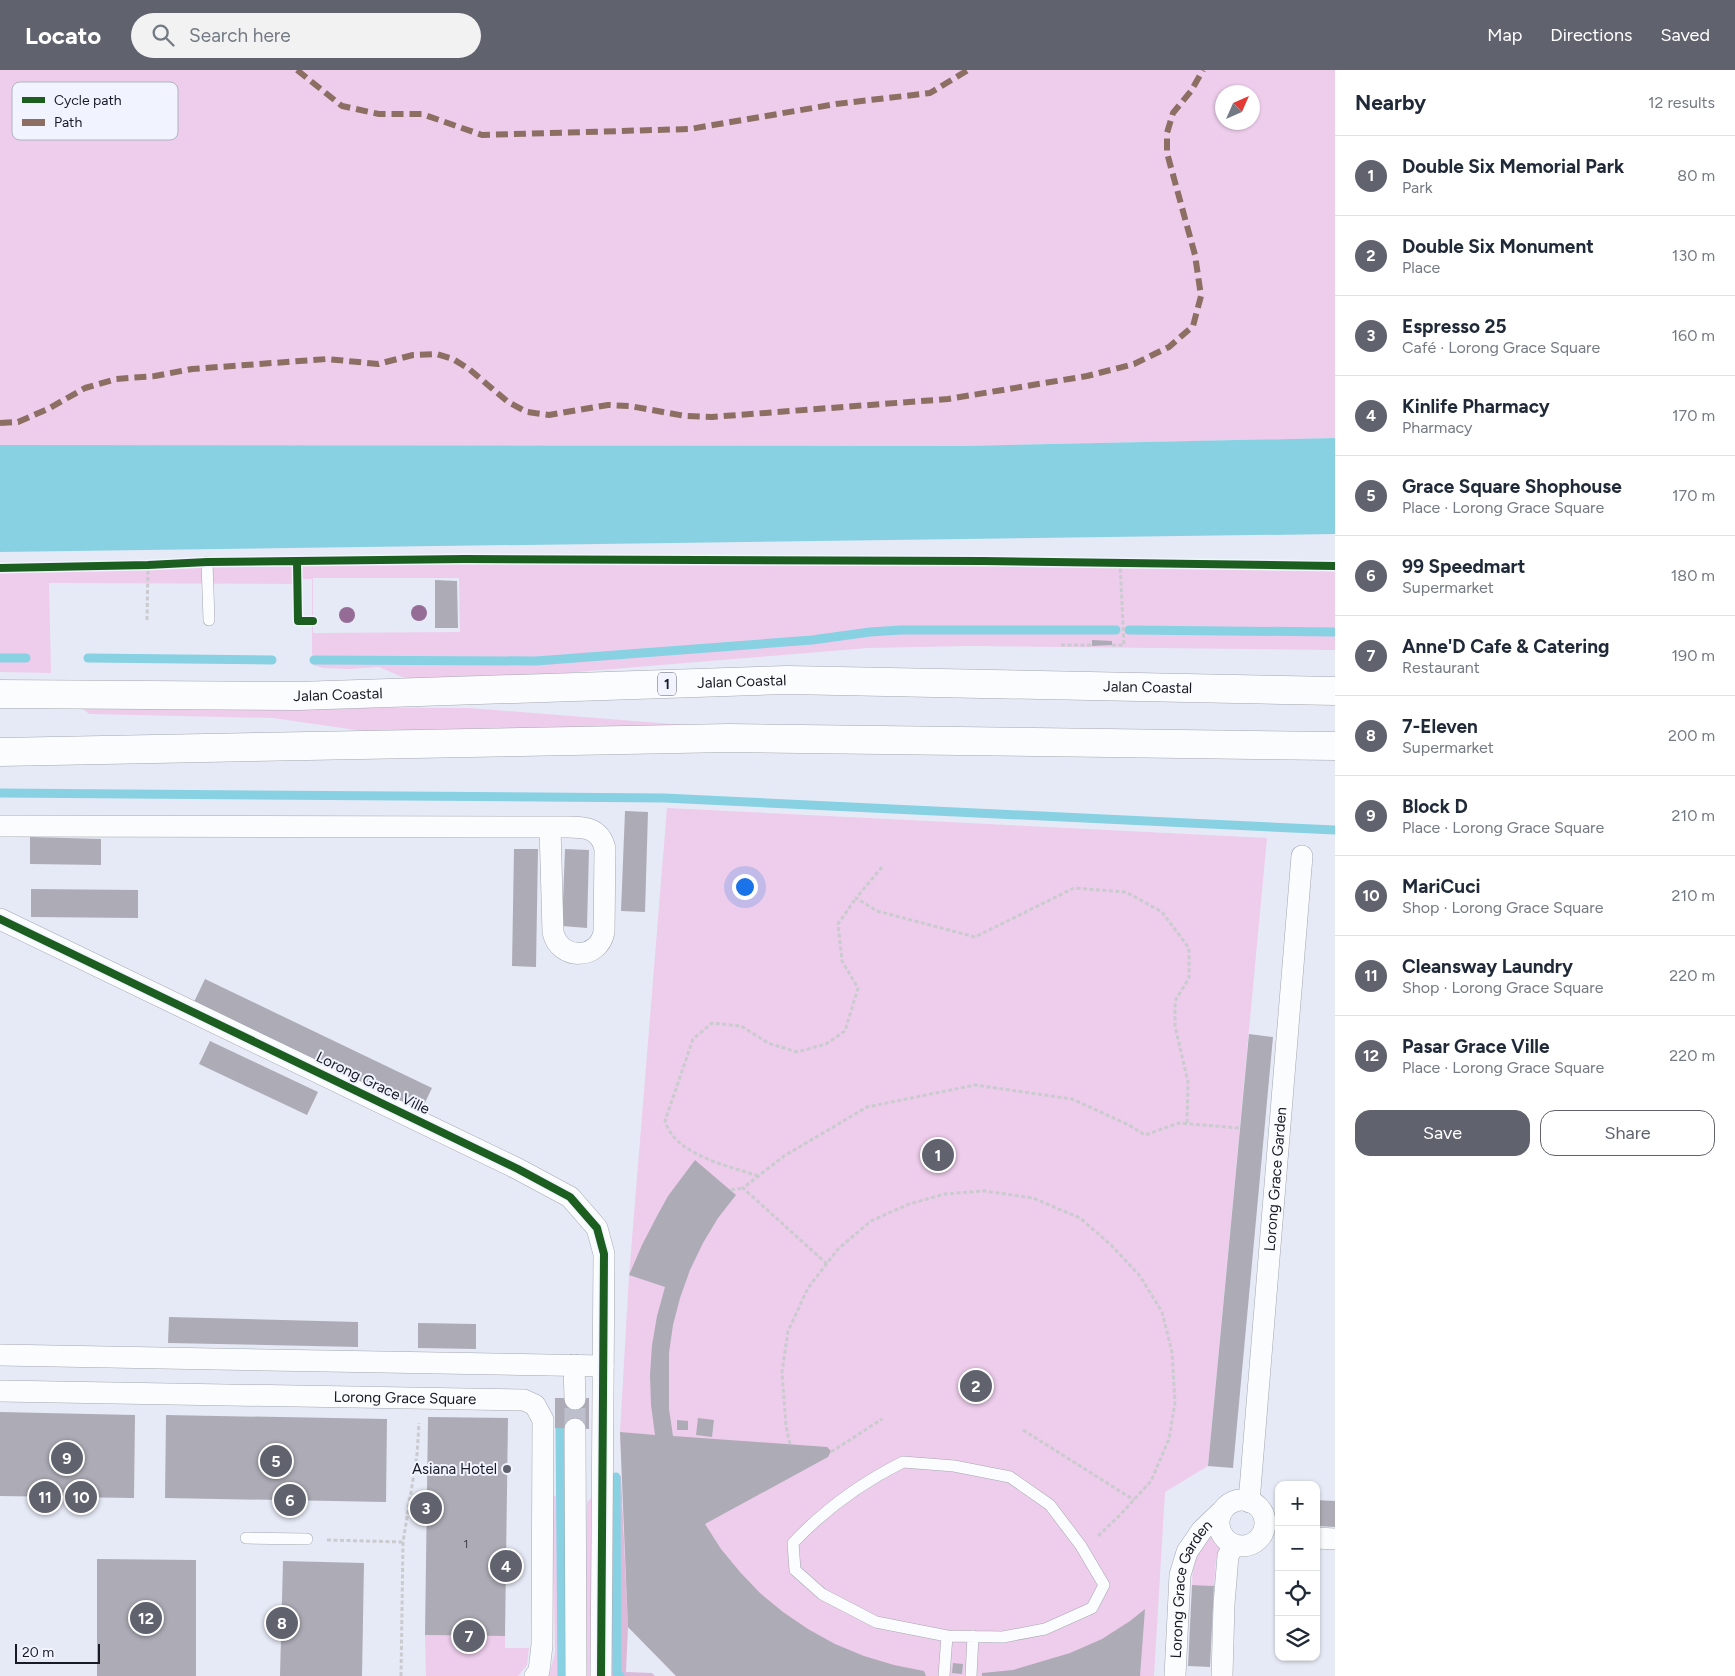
<!DOCTYPE html>
<html lang="en">
<head>
<meta charset="utf-8">
<style>
  :root { --surface:#fff; --page:#f2f2f3; --text:#1f2937; --muted:#747a83; --line:#e0e1e3; --accent:#60636e }
  body { margin:0; font-family:Figtree,sans-serif; background:var(--page); color:var(--text) }
  .controls { position:absolute; right:15px; bottom:15px; display:grid; overflow:hidden; border-radius:10px; box-shadow:0 1px 4px #0004 }
  .controls button { width:45px; height:45px; display:grid; place-items:center; padding:0; border:0; border-bottom:1px solid var(--line); background:var(--surface); color:var(--text); font:25px sans-serif }
  .compass { position:absolute; left:1215px; top:15px; width:45px; height:45px; border-radius:50%; background:var(--surface); box-shadow:0 1px 4px #0004; rotate:45deg }
  .scale { position:absolute; left:15px; bottom:12px; width:85px; box-sizing:border-box; padding-left:5px; border:2px solid #181a24; border-top:0; font-size:14px; line-height:18px; white-space:nowrap; color:#181a24; -webkit-text-stroke:4px #f1f4ff; paint-order:stroke }
  .you { position:absolute; left:744px; top:816px; width:18px; height:18px; margin:-12px; border:4px solid #fff; border-radius:50%; background:#1a73e8; box-shadow:0 0 0 8px #1a73e833 }
  .badge { display:grid; place-items:center; width:32px; height:32px; border-radius:50%; background:var(--accent); color:#fff; font-size:16px; font-weight:700 }
  .pin { position:absolute; translate:-50% -50%; border:2px solid #fff; box-shadow:0 1px 5px #0006 }
  .list { margin:0; padding:0; list-style:none }
  h2 { display:flex; justify-content:space-between; align-items:center; height:65px; margin:0; padding:0 20px; font-size:21px }
  h2 small { font-size:16px; font-weight:400; color:var(--muted) }
  .list li { display:grid; grid-template-columns:32px 1fr auto; gap:15px; align-items:center; box-sizing:border-box; height:80px; padding:0 20px; border-top:1px solid var(--line) }
  .list b { display:block; font-size:19px; white-space:nowrap }
  .list p { margin:0; font-size:16px; white-space:nowrap; color:var(--muted) }
  .list em { font-size:16px; font-style:normal; color:var(--muted) }
  .actions { display:flex; gap:10px; padding:15px 20px }
  .actions a { flex:1; padding:11px 0; border:1px solid var(--accent); border-radius:15px; text-align:center; font-size:18px; color:var(--accent) }
  .actions .main { background:var(--accent); color:#fff }
  .icon { flex:none; width:28px; height:28px; fill:none; stroke:currentColor; stroke-width:2; stroke-linecap:round; stroke-linejoin:round }
  .map { position:relative; flex:none; width:1335px; height:1606px; overflow:hidden }
  header { display:flex; align-items:center; gap:30px; box-sizing:border-box; height:70px; padding:0 25px; background:var(--accent); color:#fff }
  header strong { font-size:24px }
  nav { display:flex; gap:28px; margin-inline-start:auto; font-size:18px }
  .search { width:350px; height:45px; background:var(--page); display:flex; align-items:center; gap:12px; box-sizing:border-box; padding:0 18px; border-radius:28px; color:var(--muted); font-size:19px }
  main { display:flex }
  aside { flex:1; background:var(--surface) }
  .map>svg:first-child { display:block }
  .green { fill:#edcdeb; fill-rule:evenodd }
  .forest { fill:#dbb9d9 }
  .water { fill:#88d1e3 }
  .lines { fill:none; stroke-linecap:round; stroke-linejoin:round }
  .stream { stroke:#88d1e3; stroke-width:9 }
  .building { fill:#adacb6 }
  .street-tunnel { stroke:#bdc0cc; stroke-width:21; stroke-dasharray:21 11; stroke-linecap:butt }
  .lane-casing { stroke:#a4a7b1; stroke-width:12 }
  .street-casing { stroke:#a4a7b1; stroke-width:22 }
  .highway-casing { stroke:#a4a7b1; stroke-width:29 }
  .path { stroke:#cacbcf; stroke-width:3; stroke-dasharray:4 2.5; stroke-linecap:butt }
  .lane { stroke:#fbfcfe; stroke-width:11 }
  .street { stroke:#fbfcfe; stroke-width:21 }
  .highway { stroke:#fbfcfe; stroke-width:28 }
  .quiet { stroke:#8d6e63; stroke-width:6; stroke-dasharray:12 6; stroke-linecap:butt }
  .cycleway-casing { stroke:#f1f4ff; stroke-width:11 }
  .cycleway { stroke:#1b5e20; stroke-width:8 }
  .tree { fill:#956c95 }
  .poi-dot { fill:#60636e; stroke:#f1f4ff; stroke-width:2 }
  .labels { text-anchor:middle; dominant-baseline:central; stroke-width:4; stroke-linejoin:round; paint-order:stroke }
  .number-label { font-size:12px; fill:#3d3e48 }
  .shield { fill:#f1f4ff; stroke:#595b66; stroke-width:1 }
  .shield-label { font-size:14px; font-weight:bold; fill:#181a24 }
  .street-label { font-size:15px; fill:#181a24; stroke:#f1f4ff }
  .poi-label { font-size:15px; fill:#181a24; stroke:#f1f4ff; text-anchor:end }
  .key { fill:#f1f4ff; stroke:#b0b3bd; stroke-width:1 }
  .key-label { font-size:14px; fill:#181a24 }
</style>
</head>
<body>
<header>
<strong>Locato</strong>
<div class="search"><svg class="icon" aria-label="search" viewBox="0 0 24 24"><circle cx="10" cy="10" r="6"/><path d="M15 15l6 6"/></svg>Search here</div>
<nav><a>Map</a><a>Directions</a><a>Saved</a></nav>
</header>
<main>
<div class="map">
<svg width="1335" height="1606" viewBox="0 0 1335 1606">
  <rect width="100%" height="100%" fill="#e6eaf6"/>
  <!-- green -->
  <path class="green" d="M0 0H1335V368L963 376 0 375ZM1222 22H1252V52H1222Z
    M466 494 984 495 1335 501V580L969 576 868 578 576 602 535 607 409 610 379 597 350 599 323 598 313 595 312 582V509H292V514L49 513 51 603 0 602V502L211 497ZM313 508H459L460 562 313 563Z
    M79 636 469 638 899 672 363 661 273 648 89 644Z
    M667 738 1267 768 1208 1396 1165 1422 1154 1606H676L628 1557 620 1362 629 1206Z
    M565 1425V1606H549L555 1583 552 1426Z
    M591 1428 594 1430 593 1606H585L587 1432Z
    M1211 1467 1217 1468 1221 1472 1223 1478 1221 1484 1216 1489 1214 1516 1192 1515C1193 1496 1193 1478 1211 1467Z
    M425 1565 505 1566V1578H529L527 1595 518 1606H426Z"/>
  <!-- forest -->
  <path class="forest" d="M608 1406H621L628 1557 626 1602 652 1603 655 1606H610Z"/>
  <!-- water -->
  <path class="water" d="M1335 368V464L0 482V375L963 376Z"/>
  <g class="lines">
    <!-- stream -->
    <path class="stream" d="M1129 560 1335 562
      M0 588H26
      M88 588 272 590
      M314 590 536 591 812 570 870 562 901 560H1116
      M0 723 664 728 1335 760
      M560 1358 562 1606
      M616 1407 617 1603 620 1606"/>
  </g>
  <!-- building -->
  <path class="building" d="M435 510 457 511 458 558H435Z
    M1092 570 1112 571V575L1092 576Z
    M625 741 648 742 645 842 621 841Z
    M30 767 101 769V795L30 794Z
    M514 779H538L536 897 512 896Z
    M565 779 589 780 587 858 562 856Z
    M31 819 138 820V848L31 847Z
    M205 909 432 1018 420 1043 193 934Z
    M1249 964 1273 967 1233 1398 1208 1396Z
    M210 971 318 1022 307 1045 199 994Z
    M695 1090 736 1125 718 1148 703 1173 690 1200 680 1228 673 1255 669 1283V1339L673 1366 827 1377 831 1381 828 1387 705 1454 721 1479 740 1502 760 1523 783 1542 808 1559 835 1574 864 1586 894 1595 924 1601 926 1606H676L628 1557 620 1362 655 1365 651 1335 650 1305 652 1275 657 1246 665 1217 629 1205 642 1175 657 1146 668 1126Z
    M169 1247 358 1252V1277L168 1273Z
    M418 1253 476 1254V1279L418 1278Z
    M555 1328H589V1359L555 1358Z
    M0 1342 135 1345 134 1428 0 1426Z
    M166 1345 387 1349 386 1432 165 1428Z
    M428 1347 508 1348 505 1566 425 1565Z
    M698 1348 714 1350 712 1367 696 1365Z
    M677 1350 688 1351V1360H677Z
    M1316 1430 1335 1431V1457L1316 1456Z
    M97 1489 196 1490V1606H97Z
    M283 1491 364 1493 362 1606H280Z
    M1192 1515 1214 1516 1210 1597 1188 1596Z
    M1145 1539 1140 1606H982V1603L1013 1600 1070 1583 1102 1569 1130 1551Z
    M953 1593 963 1594 962 1604 952 1603Z"/>
  <g class="lines">
    <!-- street-tunnel -->
    <path class="street-tunnel" d="M575 1359V1329"/>
    <!-- lane casing -->
    <g class="lane-casing">
      <path id="lane" d="M207 492 209 550
        M903 1392 954 1396 1010 1407 1050 1435 1081 1476 1104 1515 1092 1538 1045 1559 1003 1567 947 1566 876 1552 822 1524 795 1500 793 1473C824 1440 863 1412 903 1392Z
        M246 1468 307 1469
        M944 1606 947 1566
        M971 1606 973 1566"/>
    </g>
    <!-- street casing -->
    <g class="street-casing">
      <g id="street">
        <path d="M0 756 550 757C573 758 599 751 605 779L604 862C599 890 559 891 553 862L550 757"/>
        <path d="M0 849 518 1099 570 1127 597 1158 604 1184 601 1606"/>
        <path d="M0 1285 603 1296"/>
        <path d="M574 1295 575 1329"/>
        <path id="s1" d="M0 1321 524 1330 535 1335 543 1350 542 1575 539 1601 535 1606"/>
        <path d="M575 1359 576 1606"/>
        <circle cx="1242" cy="1453" r="23"/>
        <path id="s2" d="M1249 1432 1302 786"/>
        <path d="M1316 1468 1335 1469"/>
        <path id="s3" d="M1175 1606 1180 1505 1187 1482 1202 1460 1222 1441"/>
        <path d="M1222 1606 1224 1534 1228 1486 1234 1475"/>
      </g>
    </g>
    <!-- highway casing -->
    <g class="highway-casing">
      <g id="highway">
        <path id="s4" d="M0 624 298 626 788 610 1335 621"/>
        <path d="M0 682 729 668 1335 676"/>
      </g>
    </g>
    <!-- path -->
    <path class="path" d="M147 550 148 495
      M1061 575H1092
      M1112 575H1124L1120 493
      M882 797 856 828 877 841 975 867 1074 818 1126 822 1162 842 1189 878V908L1175 931V956L1188 1012 1187 1054
      M758 1106C727 1095 676 1086 665 1051L693 969 712 953 741 956 768 973 797 982 826 974 845 961 858 918 842 891 838 854 856 828
      M731 1120 743 1118
      M827 1194 743 1118 784 1086 867 1037 975 1015 1072 1029 1129 1055 1145 1065 1179 1053 1239 1058
      M1023 1360 1134 1430
      M790 1374 786 1356 782 1302 788 1261 808 1218 838 1179 871 1151 909 1134 945 1124 984 1121 1033 1128 1080 1148 1111 1175 1140 1206 1162 1242 1172 1282 1175 1332 1169 1369 1151 1411 1120 1445 1098 1466
      M831 1382 882 1349
      M327 1470 403 1472
      M401 1606 403 1472 417 1385 419 1353"/>
    <!-- lane -->
    <use href="#lane" class="lane"/>
    <!-- street -->
    <use href="#street" class="street"/>
    <!-- highway -->
    <use href="#highway" class="highway"/>
    <!-- quiet -->
    <path class="quiet" d="M297 0 342 36 379 44H422L482 65 690 59 836 34 930 23 968 0
      M0 353 18 352 48 339 85 318 116 309 155 306 192 299 327 289 378 294 413 285 437 284 453 289 469 299 508 332 527 342 549 345 608 335 630 336 685 346 712 347 948 329 1087 306 1134 294 1169 277 1193 256 1201 226 1195 185 1167 83V63L1173 43 1191 21 1203 0"/>
    <!-- cycleway casing -->
    <g class="cycleway-casing">
      <path id="cycleway" d="M297 492 298 551H313
        M0 498 148 495 207 492 465 489 983 491 1335 496
        M0 849 518 1099 570 1127 597 1158 604 1184 601 1606"/>
    </g>
    <!-- cycleway -->
    <use href="#cycleway" class="cycleway"/>
  </g>
  <!-- trees -->
  <g class="tree">
    <circle cx="419" cy="543" r="8"/>
    <circle cx="347" cy="545" r="8"/>
  </g>
  <!-- markers -->
  <circle class="poi-dot" cx="507" cy="1399" r="5"/>
  <g class="labels">
    <!-- number labels -->
    <g class="number-label">
      <text x="466" y="1474">1</text>
    </g>
    <!-- shield labels -->
    <rect class="shield" x="658" y="602.5" width="18" height="23" rx="4"/>
    <g class="shield-label">
      <text x="667" y="614">1</text>
    </g>
    <!-- street labels -->
    <g class="street-label">
      <text stroke="none"><textPath href="#s4" startOffset="742">Jalan Coastal</textPath></text>
      <text stroke="none"><textPath href="#s4" startOffset="1148">Jalan Coastal</textPath></text>
      <text stroke="none"><textPath href="#s4" startOffset="338">Jalan Coastal</textPath></text>
      <text transform="translate(373 1013) rotate(26)">Lorong Grace Ville</text>
      <text stroke="none"><textPath href="#s2" startOffset="324">Lorong Grace Garden</textPath></text>
      <text stroke="none"><textPath href="#s1" startOffset="405">Lorong Grace Square</textPath></text>
      <text stroke="none"><textPath href="#s3" startOffset="90">Lorong Grace Garden</textPath></text>
    </g>
    <!-- poi labels -->
    <g class="poi-label">
      <text x="497" y="1399">Asiana Hotel</text>
    </g>
  </g>
  <!-- legend -->
  <rect x="12" y="12" width="166" height="58" rx="8" class="key"/>
  <rect x="22" y="27" width="23" height="6" fill="#1b5e20"/>
  <rect x="22" y="49" width="23" height="7" fill="#8d6e63"/>
  <g class="key-label">
    <text x="54" y="35">Cycle path</text>
    <text x="54" y="57">Path</text>
  </g>
</svg>
<div class="controls">
<button>+</button>
<button>−</button>
<button><svg class="icon" aria-label="locate" viewBox="0 0 24 24"><circle cx="12" cy="12" r="6"/><path d="M12 2v4M12 18v4M2 12h4M18 12h4"/></svg></button>
<button><svg class="icon" aria-label="layers" viewBox="0 0 24 24"><path d="M12 4l9 5-9 5-9-5zM3 14l9 5 9-5"/></svg></button>
</div>
<svg class="compass" viewBox="-18 -18 36 36"><path d="M0-13l5 13h-10z" fill="#e53935"/><path d="M0 13l5-13h-10z" fill="#747a83"/></svg>
<div class="scale">20 m</div>
<div class="you"></div>
<div class="pin badge" style="left:938px;top:1085px">1</div>
<div class="pin badge" style="left:976px;top:1316px">2</div>
<div class="pin badge" style="left:426px;top:1438px">3</div>
<div class="pin badge" style="left:506px;top:1496px">4</div>
<div class="pin badge" style="left:276px;top:1391px">5</div>
<div class="pin badge" style="left:290px;top:1430px">6</div>
<div class="pin badge" style="left:469px;top:1566px">7</div>
<div class="pin badge" style="left:282px;top:1553px">8</div>
<div class="pin badge" style="left:67px;top:1388px">9</div>
<div class="pin badge" style="left:81px;top:1427px">10</div>
<div class="pin badge" style="left:45px;top:1427px">11</div>
<div class="pin badge" style="left:146px;top:1548px">12</div>
</div>
<aside>
<h2>Nearby<small>12 results</small></h2>
<ul class="list">
<li><span class="badge">1</span><div><b>Double Six Memorial Park</b><p>Park</p></div><em>80 m</em></li>
<li><span class="badge">2</span><div><b>Double Six Monument</b><p>Place</p></div><em>130 m</em></li>
<li><span class="badge">3</span><div><b>Espresso 25</b><p>Café · Lorong Grace Square</p></div><em>160 m</em></li>
<li><span class="badge">4</span><div><b>Kinlife Pharmacy</b><p>Pharmacy</p></div><em>170 m</em></li>
<li><span class="badge">5</span><div><b>Grace Square Shophouse</b><p>Place · Lorong Grace Square</p></div><em>170 m</em></li>
<li><span class="badge">6</span><div><b>99 Speedmart</b><p>Supermarket</p></div><em>180 m</em></li>
<li><span class="badge">7</span><div><b>Anne'D Cafe &amp; Catering</b><p>Restaurant</p></div><em>190 m</em></li>
<li><span class="badge">8</span><div><b>7-Eleven</b><p>Supermarket</p></div><em>200 m</em></li>
<li><span class="badge">9</span><div><b>Block D</b><p>Place · Lorong Grace Square</p></div><em>210 m</em></li>
<li><span class="badge">10</span><div><b>MariCuci</b><p>Shop · Lorong Grace Square</p></div><em>210 m</em></li>
<li><span class="badge">11</span><div><b>Cleansway Laundry</b><p>Shop · Lorong Grace Square</p></div><em>220 m</em></li>
<li><span class="badge">12</span><div><b>Pasar Grace Ville</b><p>Place · Lorong Grace Square</p></div><em>220 m</em></li>
</ul>
<div class="actions"><a class="main">Save</a><a>Share</a></div>
</aside>
</main>
</body>
</html>
